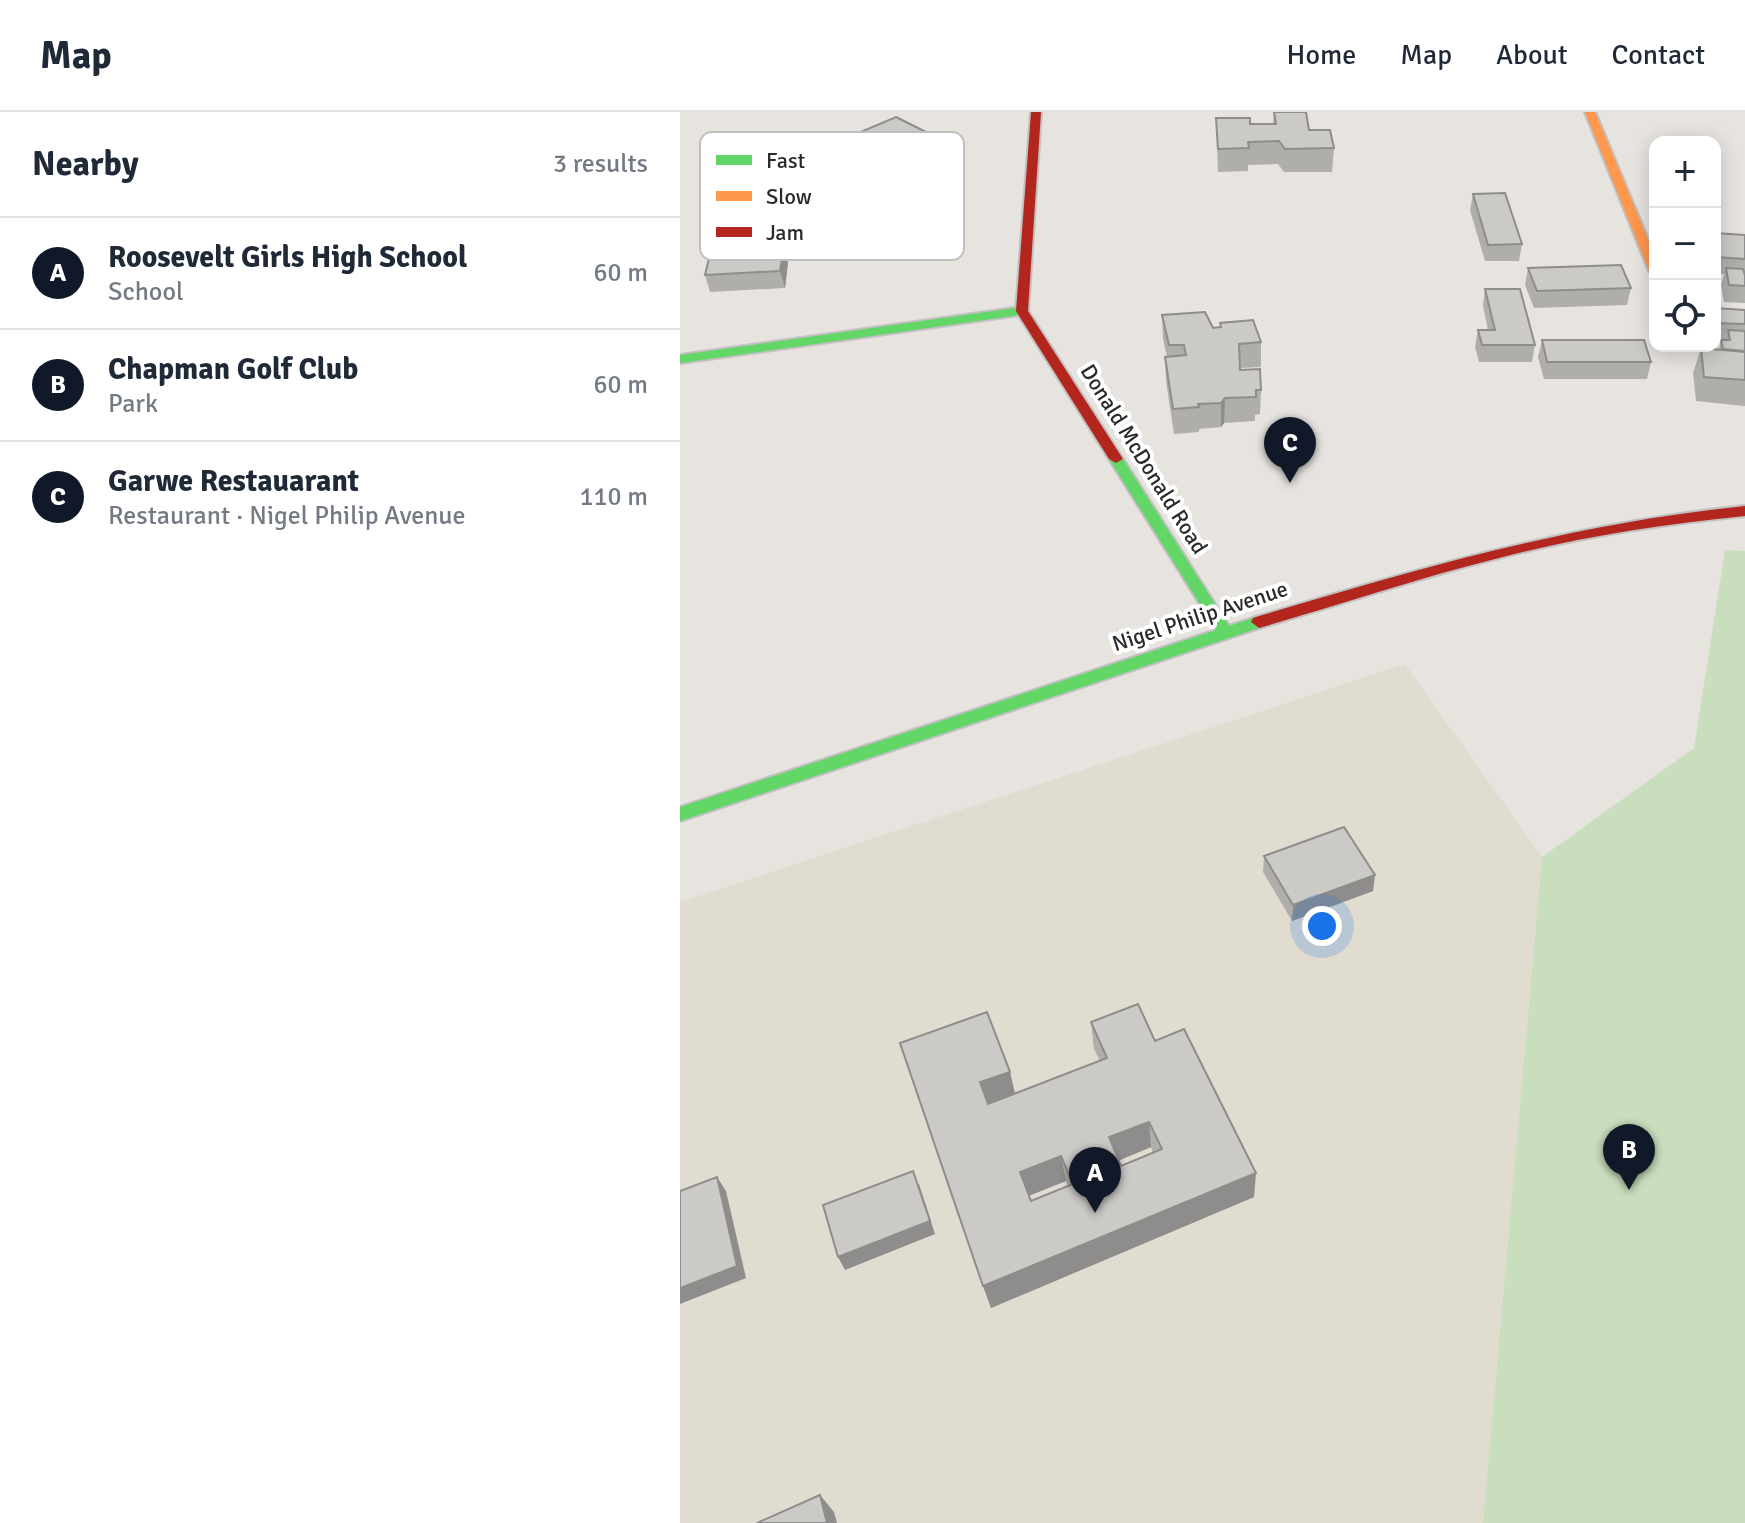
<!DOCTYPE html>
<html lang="en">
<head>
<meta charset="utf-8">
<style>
  :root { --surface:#fff; --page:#f6f6f7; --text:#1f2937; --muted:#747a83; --line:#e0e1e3; --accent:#111827 }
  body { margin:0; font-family:Signika,sans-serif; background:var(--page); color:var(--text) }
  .controls { position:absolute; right:24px; top:24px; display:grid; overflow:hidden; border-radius:16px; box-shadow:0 4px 20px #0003 }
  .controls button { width:72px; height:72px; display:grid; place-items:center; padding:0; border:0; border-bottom:2px solid var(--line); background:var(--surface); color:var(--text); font:40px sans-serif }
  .you { position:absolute; left:642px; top:814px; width:28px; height:28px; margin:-20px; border:6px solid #fff; border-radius:50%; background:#1a73e8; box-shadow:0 0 0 12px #1a73e833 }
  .badge { display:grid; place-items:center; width:52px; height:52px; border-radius:50%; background:var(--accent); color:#fff; font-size:26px; font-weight:700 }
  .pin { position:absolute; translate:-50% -66px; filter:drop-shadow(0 2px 4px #0008) }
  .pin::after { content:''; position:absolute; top:42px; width:28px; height:24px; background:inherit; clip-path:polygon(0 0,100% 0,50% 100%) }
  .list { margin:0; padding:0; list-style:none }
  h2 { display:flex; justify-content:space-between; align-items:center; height:104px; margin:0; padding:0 32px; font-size:34px }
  h2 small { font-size:26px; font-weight:400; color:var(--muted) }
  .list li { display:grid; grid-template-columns:52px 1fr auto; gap:24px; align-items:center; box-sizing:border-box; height:112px; padding:0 32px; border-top:2px solid var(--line) }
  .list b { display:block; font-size:30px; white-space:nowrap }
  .list p { margin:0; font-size:26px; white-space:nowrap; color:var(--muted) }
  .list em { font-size:26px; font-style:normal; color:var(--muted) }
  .icon { flex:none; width:44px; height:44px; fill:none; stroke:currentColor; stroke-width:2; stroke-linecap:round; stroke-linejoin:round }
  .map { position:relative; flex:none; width:1065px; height:1411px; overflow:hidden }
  header { display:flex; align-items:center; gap:48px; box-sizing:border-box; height:112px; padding:0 40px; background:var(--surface); border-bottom:2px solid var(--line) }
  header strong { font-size:38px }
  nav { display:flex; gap:44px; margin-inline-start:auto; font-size:28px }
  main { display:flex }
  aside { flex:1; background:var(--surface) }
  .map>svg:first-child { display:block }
  .education { fill:#e1dcd0 }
  .green { fill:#c9debd }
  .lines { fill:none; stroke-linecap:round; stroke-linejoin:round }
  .fast-casing { stroke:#c2c0c0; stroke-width:4 }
  .slow-casing { stroke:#c2c0c0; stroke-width:4 }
  .jam-casing { stroke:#c2c0c0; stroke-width:4 }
  .fast { fill:#63d668; fill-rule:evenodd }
  .slow { fill:#ff974d; fill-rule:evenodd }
  .jam { fill:#b3261e; fill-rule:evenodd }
  .wall { fill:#afaeab; fill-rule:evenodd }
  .shaded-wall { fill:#8f8d8b }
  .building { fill:#cccac7; stroke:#8f8d8b; stroke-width:2; fill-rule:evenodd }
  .labels { text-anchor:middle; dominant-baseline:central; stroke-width:8; stroke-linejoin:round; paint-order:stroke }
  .street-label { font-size:22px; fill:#2a2a2a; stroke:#fff }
  .key { fill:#fff; stroke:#bfbfbf; stroke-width:2 }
  .key-label { font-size:22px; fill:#2a2a2a }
</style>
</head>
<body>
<header>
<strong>Map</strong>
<nav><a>Home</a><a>Map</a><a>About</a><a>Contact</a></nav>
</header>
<main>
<aside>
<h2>Nearby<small>3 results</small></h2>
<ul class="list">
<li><span class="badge">A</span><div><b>Roosevelt Girls High School</b><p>School</p></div><em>60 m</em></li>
<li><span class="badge">B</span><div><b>Chapman Golf Club</b><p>Park</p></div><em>60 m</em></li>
<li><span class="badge">C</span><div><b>Garwe Restauarant</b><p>Restaurant · Nigel Philip Avenue</p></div><em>110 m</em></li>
</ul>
</aside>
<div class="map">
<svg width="1065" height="1411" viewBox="0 0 1065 1411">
  <rect width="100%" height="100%" fill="#e7e4e0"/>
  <!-- education -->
  <path class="education" d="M725 552 862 745 803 1411H0V790Z"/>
  <!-- green -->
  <path class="green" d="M1045 438 1065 439V1411H803L862 745 1014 636Z"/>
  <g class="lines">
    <!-- fast casing -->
    <g class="fast-casing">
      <path id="fast" d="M342 195 348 199 347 202 0 251V243Z
        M436 343 443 347 549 514 579 504 585 506 587 510 585 514 0 709V695L536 518 429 347Z"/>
    </g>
    <!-- slow casing -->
    <g class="slow-casing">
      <path id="slow" d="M905 0H915L975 144V163L969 159Z"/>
    </g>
    <!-- jam casing -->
    <g class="jam-casing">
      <path id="jam" d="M351 0H361L348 199 443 347 436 351 429 347 336 199Z
        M1065 394V404C982 412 900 425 819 446 738 466 659 493 579 516L571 510 573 506C735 457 896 411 1065 394Z"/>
    </g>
    <!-- fast -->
    <use href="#fast" class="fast"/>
    <!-- slow -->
    <use href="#slow" class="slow"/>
    <!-- jam -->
    <use href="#jam" class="jam"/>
  </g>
  <!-- wall -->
  <path class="wall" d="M594 0 629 18 654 36 652 60H604L598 52 568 53V59L538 60 536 6 570 12H593Z
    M178 21 257 40 224 55 212 49 213 54 208 89 163 91 159 74 178 62 177 56 184 39 181 37Z
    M793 82 842 132 839 149H805L790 98Z
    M1035 121 1065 123V191L1044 190 1041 173 1044 162H1035Z
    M72 143 108 151 105 176 30 180 25 163Z
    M848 156 951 176 947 193 854 196 845 173Z
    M805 177 855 233 852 250H799L795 235 798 218H808L803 194Z
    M1035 196 1065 198V294L1016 289 1013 261 1021 236 1039 238 1041 228H1035Z
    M482 203 533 216 540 215V211L581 230V255L560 256V258L581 278 580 302 575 303V309L544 311 541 315 519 317V320L494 322 486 269 485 245H487L483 227Z
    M862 228 971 250 967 267H864L858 245Z
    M584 744 693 779 612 809 583 760Z
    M411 910 475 929 574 1085 311 1196 220 931 330 960 335 982 420 949 414 937ZM471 1035 473 1041 441 1054 439 1048ZM386 1069 388 1074 351 1089 349 1083Z"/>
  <!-- shaded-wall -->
  <path class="shaded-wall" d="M254 24 257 40 224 55 221 39Z
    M210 27 203 30 206 45 199 46 196 30Z
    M210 38 213 54 208 89 205 73Z
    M68 128 73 145 65 143Z
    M104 135 108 151 105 176 100 159Z
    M545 286 544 311 541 315V291Z
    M695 763 693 779 612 809 613 793Z
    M330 960 336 986 307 996 300 970Z
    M469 1010 471 1035 433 1051 429 1025Z
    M381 1044 386 1069 346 1085 340 1060Z
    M576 1061 574 1085 311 1196 303 1174Z
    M37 1065 46 1079 66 1166 0 1192V1176Z
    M239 1072 255 1122 165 1158 158 1145Z
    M140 1383 154 1400 157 1411H147Z"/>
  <!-- building -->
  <path class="building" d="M594 0H626L629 18H650L654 36 605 37 599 29 568 30 569 36 538 37 536 6H570V12H596Z
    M216 5 254 24 221 39 203 30 210 27 196 30 178 21Z
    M825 81 842 132 808 133 793 82Z
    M1035 121 1065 123V147L1035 145Z
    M68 128 65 143H78L79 136 104 135 100 159 25 163 33 130Z
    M941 153 951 176 857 179 848 156Z
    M1046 156 1063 157 1065 163V174L1049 173Z
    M805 177H840L855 233H802L798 218H815Z
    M1035 196 1065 198V212L1035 211Z
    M525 200 533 216 541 215 540 211 573 208 581 230 559 232 560 258 580 257 581 278H576V285L545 286 541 291 518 292 519 295 493 297 485 245 506 243 504 233H489L482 203Z
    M1048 218 1065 219V239L1043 237 1041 228H1050Z
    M862 228H964L971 250H867Z
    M1021 236 1065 240V268L1024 265Z
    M664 715 695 763 613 793 584 744Z
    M458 892 475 929 504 917 576 1061 303 1174 220 931 307 900 330 960 300 970 308 992 427 946 411 910ZM469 1010 482 1037 441 1054 429 1025ZM381 1044 393 1072 351 1089 340 1060Z
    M233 1059 250 1109 158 1145 143 1093Z
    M37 1065 57 1154 0 1176V1079Z
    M140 1383 147 1411H77Z"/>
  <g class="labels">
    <!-- street labels -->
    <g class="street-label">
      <text transform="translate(464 347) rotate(58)">Donald McDonald Road</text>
      <text transform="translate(520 504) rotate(-18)">Nigel Philip Avenue</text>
    </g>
  </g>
  <!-- legend -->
  <rect x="20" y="20" width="264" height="128" rx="12" class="key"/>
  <rect x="36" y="43" width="36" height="10" fill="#63d668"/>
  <rect x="36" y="79" width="36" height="10" fill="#ff974d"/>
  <rect x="36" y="115" width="36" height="10" fill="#b3261e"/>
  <g class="key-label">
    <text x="86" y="56">Fast</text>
    <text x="86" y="92">Slow</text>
    <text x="86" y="128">Jam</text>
  </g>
</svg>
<div class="controls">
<button>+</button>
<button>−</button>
<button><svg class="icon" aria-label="locate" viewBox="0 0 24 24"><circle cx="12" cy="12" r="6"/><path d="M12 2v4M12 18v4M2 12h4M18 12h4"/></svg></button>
</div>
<div class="you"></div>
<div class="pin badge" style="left:415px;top:1101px">A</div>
<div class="pin badge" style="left:949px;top:1078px">B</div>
<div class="pin badge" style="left:610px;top:371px">C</div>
</div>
</main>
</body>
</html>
